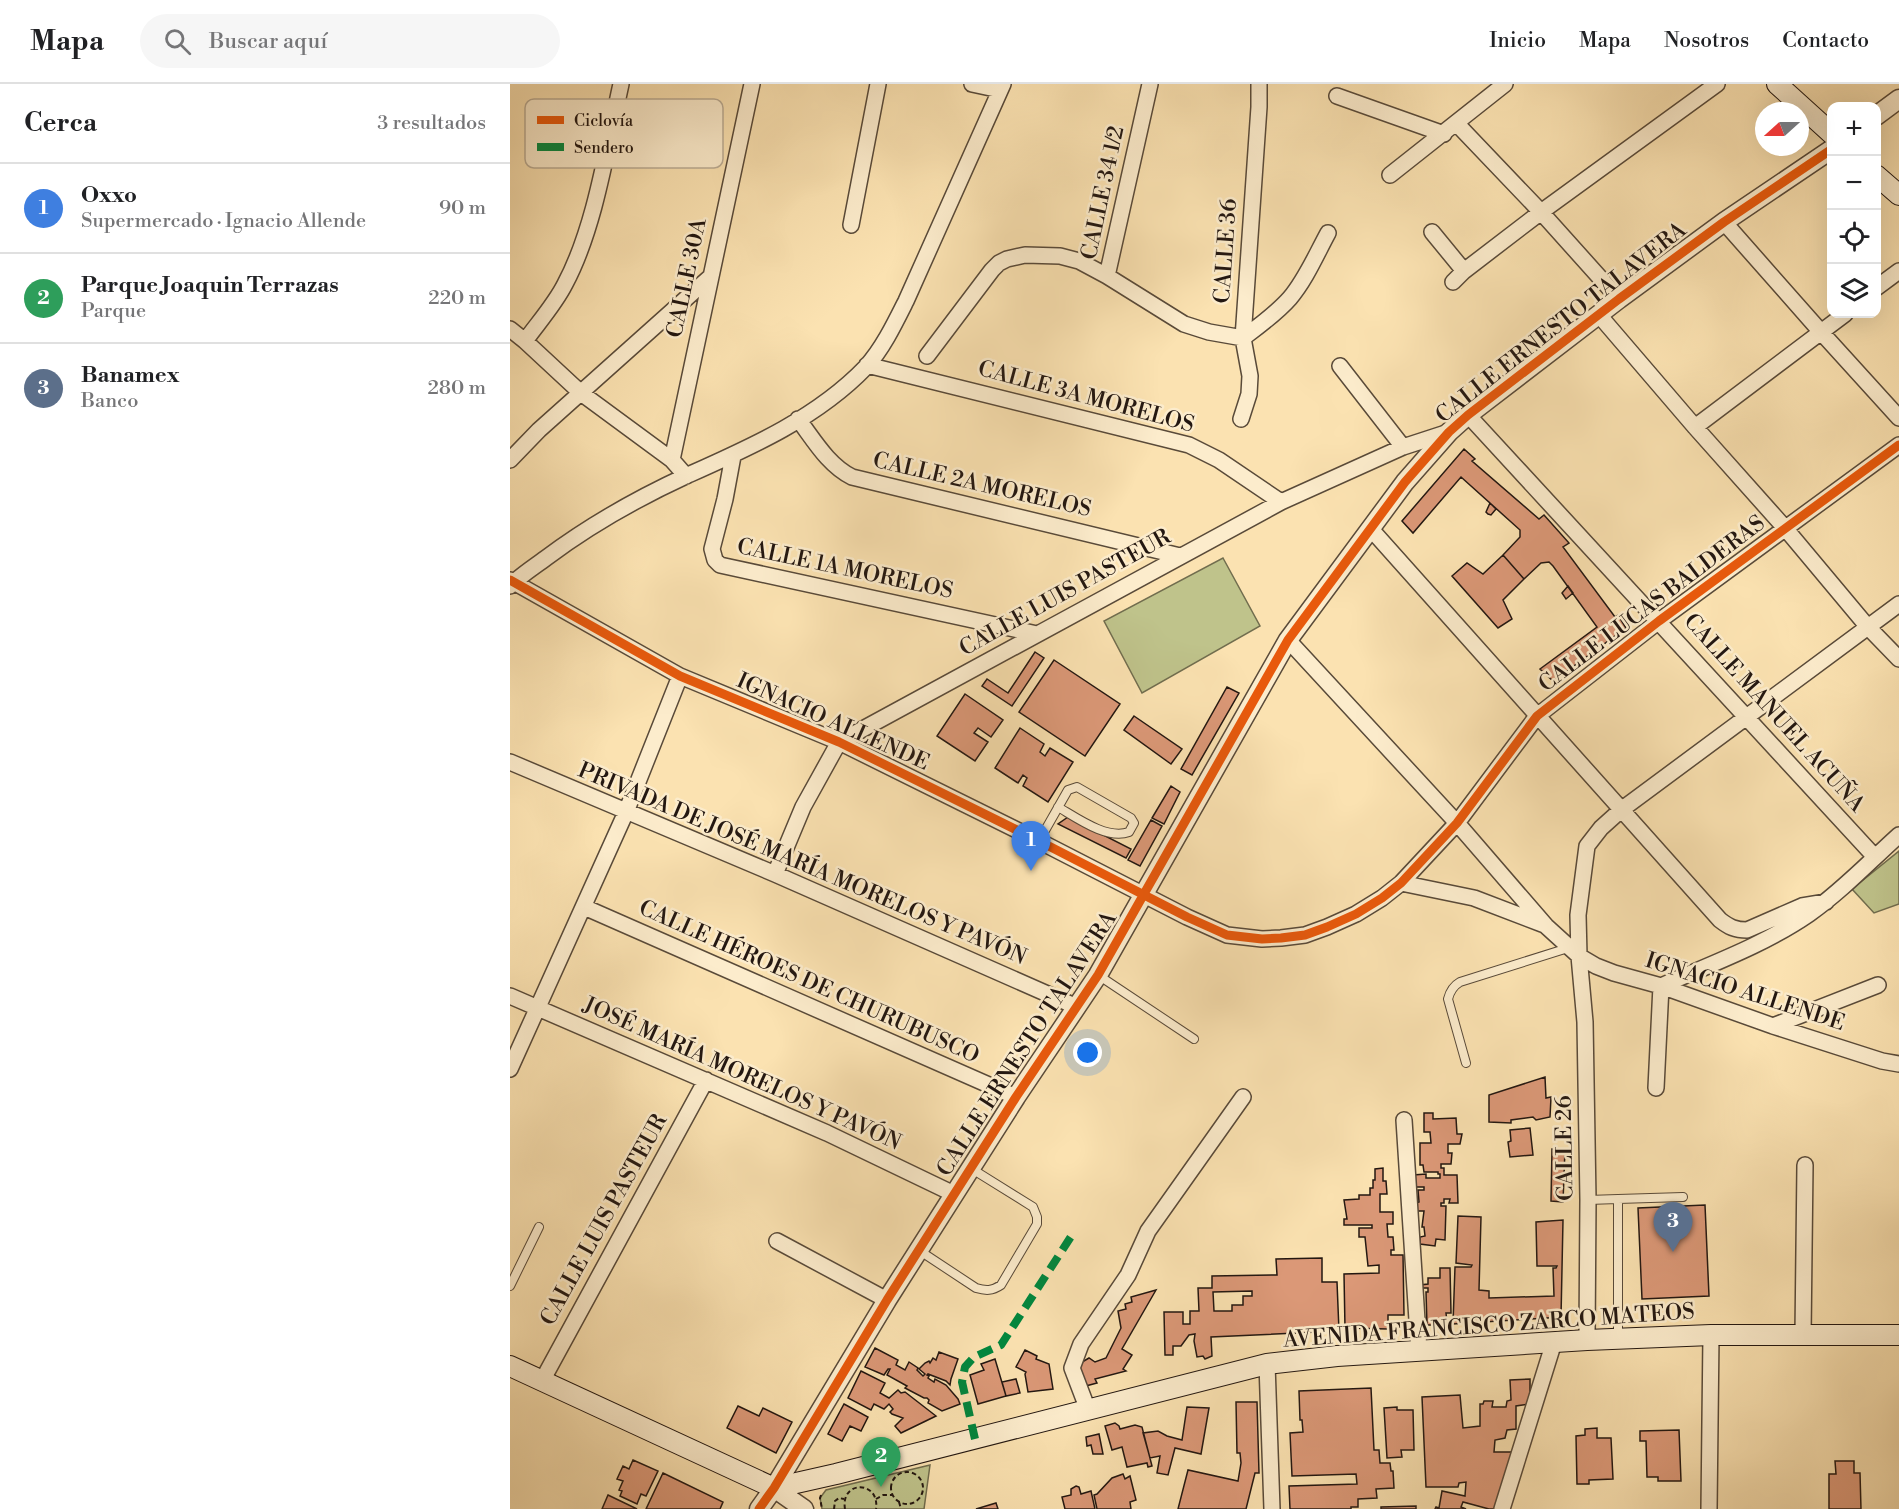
<!DOCTYPE html>
<html lang="es">
<head>
<meta charset="utf-8">
<style>
  :root { --surface:#fff; --page:#f6f6f6; --text:#202124; --muted:#757577; --line:#e0e0e0; --accent:#8f2418 }
  body { margin:0; font-family:"Libre Bodoni",serif; background:var(--page); color:var(--text) }
  .controls { position:absolute; right:18px; top:18px; display:grid; overflow:hidden; border-radius:12px; box-shadow:0 6px 24px #0002 }
  .controls button { width:54px; height:54px; display:grid; place-items:center; padding:0; border:0; border-bottom:2px solid var(--line); background:var(--surface); color:var(--text); font:30px sans-serif }
  .compass { position:absolute; left:1245px; top:18px; width:54px; height:54px; border-radius:50%; background:var(--surface); box-shadow:0 6px 24px #0002; rotate:249deg }
  .you { position:absolute; left:578px; top:969px; width:21px; height:21px; margin:-15px; border:4px solid #fff; border-radius:50%; background:#1a73e8; box-shadow:0 0 0 9px #1a73e833 }
  .badge { display:grid; place-items:center; width:39px; height:39px; border-radius:50%; background:var(--accent); color:#fff; font-size:20px; font-weight:700 }
  .pin { position:absolute; translate:-50% -50px; filter:drop-shadow(0 2px 3px #0008) }
  .pin::after { content:''; position:absolute; top:32px; width:21px; height:18px; background:inherit; clip-path:polygon(0 0,100% 0,50% 100%) }
  .list { margin:0; padding:0; list-style:none }
  h2 { display:flex; justify-content:space-between; align-items:center; height:78px; margin:0; padding:0 24px; font-size:26px }
  h2 small { font-size:20px; font-weight:400; color:var(--muted) }
  .list li { display:grid; grid-template-columns:39px 1fr auto; gap:18px; align-items:center; box-sizing:border-box; height:90px; padding:0 24px; border-top:2px solid var(--line) }
  .list b { display:block; font-size:22px; white-space:nowrap }
  .list p { margin:0; font-size:20px; white-space:nowrap; color:var(--muted) }
  .list em { font-size:20px; font-style:normal; color:var(--muted) }
  .icon { flex:none; width:33px; height:33px; fill:none; stroke:currentColor; stroke-width:2; stroke-linecap:round; stroke-linejoin:round }
  .map { position:relative; flex:none; width:1389px; height:1425px; overflow:hidden }
  header { display:flex; align-items:center; gap:36px; box-sizing:border-box; height:84px; padding:0 30px; background:var(--surface); border-bottom:2px solid var(--line) }
  header strong { font-size:28px }
  nav { display:flex; gap:33px; margin-inline-start:auto; font-size:21px }
  .search { width:420px; height:54px; background:var(--page); display:flex; align-items:center; gap:15px; box-sizing:border-box; padding:0 21px; border-radius:33px; color:var(--muted); font-size:22px }
  main { display:flex }
  aside { flex:1; background:var(--surface) }
  .map>svg:first-child { display:block }
  .green { fill:#bfc38b; stroke:#716d4e; stroke-width:1.5 }
  .building { fill:#db9877; stroke:#231711; stroke-width:1.5; fill-rule:evenodd }
  .lines { fill:none; stroke-linecap:round; stroke-linejoin:round }
  .service-casing { stroke:#594a39; stroke-width:10 }
  .minor-casing { stroke:#594a39; stroke-width:18 }
  .tertiary-casing { stroke:#594a39; stroke-width:21 }
  .secondary-casing { stroke:#231711; stroke-width:22 }
  .path { stroke:#231711; stroke-width:2; stroke-dasharray:4.5 3; stroke-linecap:butt }
  .service { stroke:#fceccc; stroke-width:8 }
  .minor { stroke:#fceccc; stroke-width:15 }
  .tertiary { stroke:#fceccc; stroke-width:18 }
  .secondary { stroke:#fceccc; stroke-width:20 }
  .quiet { stroke:#00873e; stroke-width:8; stroke-dasharray:15 8; stroke-linecap:butt }
  .cycleway-casing { stroke:#fceccc; stroke-width:13 }
  .cycleway { stroke:#e8590c; stroke-width:9 }
  .labels { text-anchor:middle; dominant-baseline:central; stroke-width:5; stroke-linejoin:round; paint-order:stroke }
  .street-label { font-size:22px; fill:#231711; stroke:#fceccc }
  .key { fill:#fceccc; stroke:#bbac94; stroke-width:1.5 }
  .key-label { font-size:16px; fill:#231711 }
</style>
</head>
<body>
<header>
<strong>Mapa</strong>
<div class="search"><svg class="icon" aria-label="search" viewBox="0 0 24 24"><circle cx="10" cy="10" r="6"/><path d="M15 15l6 6"/></svg>Buscar aquí</div>
<nav><a>Inicio</a><a>Mapa</a><a>Nosotros</a><a>Contacto</a></nav>
</header>
<main>
<aside>
<h2>Cerca<small>3 resultados</small></h2>
<ul class="list">
<li><span class="badge" style="background:#3f7fe0">1</span><div><b>Oxxo</b><p>Supermercado · Ignacio Allende</p></div><em>90 m</em></li>
<li><span class="badge" style="background:#2e9e5b">2</span><div><b>Parque Joaquin Terrazas</b><p>Parque</p></div><em>220 m</em></li>
<li><span class="badge" style="background:#5c6f8a">3</span><div><b>Banamex</b><p>Banco</p></div><em>280 m</em></li>
</ul>
</aside>
<div class="map">
<svg width="1389" height="1425" viewBox="0 0 1389 1425">
  <rect width="100%" height="100%" fill="#fbe2b1"/>
  <filter id="stains"><feTurbulence type="fractalNoise" baseFrequency=".00333" numOctaves="4"/><feColorMatrix values="0 0 0 0 .2 0 0 0 0 .09 0 0 0 0 .02 0 0 0 .5 -.17"/></filter>
  <radialGradient id="worn" r=".72"><stop offset=".6" stop-color="#630" stop-opacity="0"/><stop offset="1" stop-color="#630" stop-opacity=".3"/></radialGradient>
  <!-- green -->
  <path class="green" d="M713 474 750 542 632 609 594 537Z
    M1389 767V820L1364 829 1342 805Z
    M420 1381 414 1425H312L310 1414 316 1406Z"/>
  <!-- building -->
  <path class="building" d="M954 365 965 375 962 377 1029 435 1034 431 1059 459 1053 463 1105 533 1108 531 1116 544 1043 597 1030 585 1087 543 1043 482 1039 478 1031 479 1014 495 993 471 1010 453V446L951 393 903 449 892 437Z
    M980 419 986 425 981 431 978 430 976 428Z
    M993 471 1014 495 993 516 1002 535 988 544 942 492 957 479 973 490Z
    M1058 502 1063 509 1056 515 1052 509Z
    M525 568 534 574 502 622 472 602 477 595 498 609Z
    M544 576 610 620 575 672 509 628Z
    M717 603 729 609 682 691 671 685Z
    M455 610 493 636 481 653 468 644 464 649 478 658 465 677 427 652Z
    M624 632 672 665 661 680 614 646Z
    M510 644 534 660 530 668 535 672 540 664 563 678 538 718 513 702 517 694 513 691 508 699 485 684Z
    M661 702 670 708 654 740 642 734Z
    M558 733 621 765 616 774 548 740Z
    M641 736 652 742 630 782 618 776Z
    M1035 993 1036 1014 1041 1013 1040 1033 1026 1036 1023 1033 1001 1036V1039L979 1038V1011Z
    M914 1029H923V1035L946 1034 947 1050H952L950 1060H938V1069H942L941 1080H931V1084H934V1091H947L948 1119H939L940 1115H934V1119H931V1122H936L935 1156 926 1155 925 1162 910 1160V1153L915 1152 914 1143H912L914 1127H906V1119L909 1118 908 1106H914V1103H903V1091L916 1090V1094H930V1090H928V1088H914L913 1081H910V1059H921L920 1048H914Z
    M1020 1044 1023 1071 1000 1073 998 1058 1001 1057 1000 1046Z
    M1042 1065H1055L1053 1118 1041 1117Z
    M873 1084V1097H876L877 1110H870V1128H883V1140H877L878 1153H883L884 1166H881V1171H893L894 1231H878V1245L835 1244 834 1190 869 1189V1181L858 1182 855 1153H849V1144H862V1141H834V1135H837L834 1116 849 1115V1111H860V1104H863V1096H865V1085Z
    M1195 1121 1199 1212 1132 1215 1128 1124Z
    M948 1132 971 1133 969 1206 979 1207V1214L1044 1212 1043 1184H1046L1047 1182H1027L1026 1138 1053 1136 1051 1233 943 1240 945 1183H961L962 1181 946 1179Z
    M812 1174V1198H827L829 1247 701 1253 702 1272 695 1275 693 1272 687 1273 684 1257 685 1250 679 1251 671 1262H663V1271H655L654 1228H673V1240H680V1227H689L688 1204H702V1192L767 1191 766 1175ZM742 1207V1212H733V1221H722V1227H704L703 1208Z
    M930 1184H940L941 1229H936L937 1238H933V1244H926V1241H917L916 1208H918V1204H911L910 1201 918 1200V1194H930Z
    M646 1206 612 1265 622 1271 613 1285 616 1287 585 1295 587 1299 572 1303 567 1281 579 1274 585 1278 596 1274 611 1244 608 1227 616 1225 615 1220 622 1218 621 1213Z
    M365 1264 388 1276 386 1281 395 1286 399 1278 408 1284 407 1286 413 1292 415 1290 409 1285 415 1279 419 1277 420 1279 423 1274 426 1276 429 1268 448 1275 441 1295 440 1301 436 1297 418 1290 417 1291 419 1292 418 1294 424 1298 425 1295 436 1301 448 1315 450 1320 432 1327 418 1319 419 1316 417 1314H414L395 1304 397 1302 377 1291 380 1285H378L374 1291 355 1283Z
    M515 1266 527 1272 526 1275 539 1280 543 1305 518 1308 515 1290 516 1288 506 1283Z
    M485 1275 496 1312 468 1320 460 1291 474 1286 471 1280Z
    M351 1287 375 1299 370 1309 379 1314 388 1306 391 1309 395 1308 426 1332 391 1349 385 1342 393 1334 382 1330 380 1328 383 1325 379 1320 374 1325 364 1320 361 1326 338 1314Z
    M506 1295 510 1309 496 1312 492 1298Z
    M1020 1295V1320L1006 1322V1345L997 1346 995 1354 985 1356 984 1368H1005L987 1425H979L953 1418 951 1423 956 1425H925L926 1423 929 1424 932 1407 955 1412 956 1398 949 1399 948 1403H916L912 1313 950 1311 953 1344 970 1342V1320H973L974 1317H983L982 1323H996L997 1317 1001 1316 1000 1296Z
    M861 1304 864 1366H869L870 1379H880L881 1387H883L884 1404 866 1405 867 1414 848 1415V1423H841V1425H780L779 1402 847 1400 846 1390 782 1392 780 1349 793 1348 792 1336H790L789 1307Z
    M726 1318H747L749 1389H745L736 1425H668L678 1386 728 1397 731 1379 730 1369H727Z
    M334 1320 358 1333 351 1347 340 1342 332 1357 318 1350Z
    M228 1322 249 1332 253 1324 282 1338 266 1369 217 1344Z
    M677 1323 699 1324 691 1370 665 1364 658 1391 647 1389 650 1372 640 1374 633 1349 648 1347 657 1352 672 1356Z
    M887 1323V1326H903L904 1366H891L892 1373 877 1374 874 1324Z
    M605 1339 609 1342 610 1345 625 1341 632 1343 642 1382 638 1383 637 1379 617 1383 612 1363 602 1366 595 1342Z
    M1087 1344V1354H1101L1103 1395 1079 1396V1400H1067L1066 1352 1075 1351V1345Z
    M1169 1346 1171 1397H1148V1393H1137L1136 1357H1130V1347Z
    M589 1350 593 1370H583L581 1361 577 1362 576 1353Z
    M123 1376 148 1387 136 1412 131 1410 127 1420 110 1412 112 1407 109 1406 113 1397 107 1395 113 1382 119 1385Z
    M1325 1377H1344V1389H1350L1351 1425H1319V1390H1326Z
    M153 1389 213 1418 210 1425H136Z
    M613 1390 615 1395 620 1392 626 1416 620 1418 621 1425H587L584 1411 587 1410 602 1394Z
    M566 1402 569 1403 571 1410 581 1407 585 1425H555L552 1413 561 1411V1405Z
    M98 1411 127 1425H92Z
    M486 1419 488 1425H466Z
    M906 1422V1425H871V1423Z"/>
  <g class="lines">
    <!-- service casing -->
    <g class="service-casing">
      <path id="service" d="M529 757 558 706 567 703 621 734 624 739 619 748C597 756 567 734 548 723
        M588 891 684 955
        M956 979 938 915C940 907 943 902 950 898L1058 864
        M1108 1115 1173 1113
        M1078 1116 1108 1115V1253
        M410 1167 466 1204C476 1207 482 1207 491 1201L527 1140V1133L523 1123 462 1085
        M0 1202 29 1143"/>
    </g>
    <!-- minor casing -->
    <g class="minor-casing">
      <path id="minor" d="M462 0 490 6
        M827 12 934 50
        M947 40 1031 128 1109 215
        M880 91 995 0
        M1214 138 1311 248 1389 334
        M341 141 368 0
        M922 148 954 187
        M597 192 640 0
        M943 198 954 187 1031 128 1207 0
        M1366 204 1389 187
        M1089 231 1185 343 1275 444 1357 542 1389 575
        M0 245 15 257 71 309 162 376
        M15 257C28 239 45 220 55 200 85 144 97 63 111 0
        M417 272 482 186 489 179 497 175 515 171 550 172 569 177 597 192 674 240 699 248 733 254C749 242 767 229 780 214 796 195 806 171 818 149
        M357 281 679 361 709 376 771 418
        M830 282 893 363
        M958 331 1365 773
        M288 335C304 356 318 381 342 393L670 472
        M731 335 739 310 740 292 733 254 749 23V0
        M1185 343 1335 230
        M223 372 215 415 202 465 205 476 210 481 527 550
        M0 376 29 346 199 194
        M176 392 162 376 242 0
        M860 444 1210 836C1219 843 1225 846 1237 846L1292 822 1316 818
        M0 496 170 592 329 658 529 757 677 833 717 851 752 855 771 854 795 851 817 843 846 830 872 814 891 799 947 739 1027 632 1149 537 1389 361
        M0 502C11 491 24 483 36 474 80 441 128 414 178 391 241 363 307 334 356 283 373 264 385 239 396 217L493 0
        M778 556 947 739 1036 842 1069 872 1086 882 1104 889 1151 902 1263 942 1372 977 1389 980
        M0 678 265 790 567 923
        M265 790 293 723 329 658 771 418 893 363 939 348
        M891 799 964 814 1032 840
        M74 823 506 1013
        M0 912 317 1049 444 1110
        M1263 942 1368 901
        M0 985 116 728 170 592
        M1146 1004 1151 902C1201 880 1254 861 1299 830 1332 807 1360 777 1389 751
        M894 1036 909 1267
        M267 1157 377 1216
        M1293 1251 1295 1081
        M1077 1256 1078 1116 1075 938 1069 872 1068 831 1077 762 1091 744 1111 726 1389 520
        M757 1280 762 1425
        M32 1297 196 996
        M578 1326 562 1284 571 1260 618 1191 638 1147 733 1013
        M992 1425 1044 1258
        M1199 1425 1201 1251"/>
    </g>
    <!-- tertiary casing -->
    <g class="tertiary-casing">
      <path id="tertiary" d="M1366 32 1389 15
        M264 1404 294 1425
        M249 1425 264 1404 377 1216 506 1013 588 891 778 556 895 398 939 348 958 331 1109 215 1214 138 1322 65"/>
    </g>
    <!-- secondary casing -->
    <g class="secondary-casing">
      <path id="secondary" d="M1267 0 1322 50
        M1366 91 1389 111
        M0 1282 264 1404 326 1390 757 1280 827 1272 1077 1256 1201 1251H1389"/>
    </g>
    <!-- path -->
    <path class="path" d="M381 1404a16 16 0 1 1 32 0a16 16 0 1 1-32 0Z
      M311 1411 310 1414 312 1425
      M366 1415 373 1411H382
      M389 1418 391 1425
      M324 1425 325 1417 329 1414 334 1415
      M335 1425C330 1396 370 1396 366 1425"/>
    <!-- service -->
    <use href="#service" class="service"/>
    <!-- minor -->
    <use href="#minor" class="minor"/>
    <!-- tertiary -->
    <use href="#tertiary" class="tertiary"/>
    <!-- secondary -->
    <use href="#secondary" class="secondary"/>
    <!-- quiet -->
    <path class="quiet" d="M465 1355 452 1298 455 1283 464 1273 491 1261 562 1151"/>
    <!-- cycleway casing -->
    <g class="cycleway-casing">
      <path id="cycleway" d="M0 496 170 592 329 658 529 757 677 833 717 851 752 855 771 854 795 851 817 843 846 830 872 814 891 799 947 739 1027 632 1149 537 1389 361
        M249 1425 264 1404 377 1216 506 1013 588 891 778 556 895 398 939 348 958 331 1109 215 1214 138 1322 65"/>
    </g>
    <!-- cycleway -->
    <use href="#cycleway" class="cycleway"/>
  </g>
  <g class="labels">
    <!-- street labels -->
    <g class="street-label">
      <text transform="translate(593 109) rotate(-78)">CALLE 34 1/2</text>
      <text transform="translate(716 167) rotate(-86)">CALLE 36</text>
      <text transform="translate(177 194) rotate(-78)">CALLE 30A</text>
      <text transform="translate(1051 239) rotate(-38)">CALLE ERNESTO TALAVERA</text>
      <text transform="translate(576 313) rotate(15)">CALLE 3A MORELOS</text>
      <text transform="translate(472 401) rotate(13)">CALLE 2A MORELOS</text>
      <text transform="translate(335 485) rotate(12)">CALLE 1A MORELOS</text>
      <text transform="translate(555 509) rotate(-29)">CALLE LUIS PASTEUR</text>
      <text transform="translate(1142 520) rotate(-37)">CALLE LUCAS BALDERAS</text>
      <text transform="translate(1264 629) rotate(48)">CALLE MANUEL ACUÑA</text>
      <text transform="translate(323 638) rotate(24)">IGNACIO ALLENDE</text>
      <text transform="translate(292 780) rotate(23)">PRIVADA DE JOSÉ MARÍA MORELOS Y PAVÓN</text>
      <text transform="translate(299 898) rotate(24)">CALLE HÉROES DE CHURUBUSCO</text>
      <text transform="translate(1235 908) rotate(18)">IGNACIO ALLENDE</text>
      <text transform="translate(517 960) rotate(-57)">CALLE ERNESTO TALAVERA</text>
      <text transform="translate(232 990) rotate(24)">JOSÉ MARÍA MORELOS Y PAVÓN</text>
      <text transform="translate(1055 1064) rotate(-91)">CALLE 26</text>
      <text transform="translate(94 1136) rotate(-61)">CALLE LUIS PASTEUR</text>
      <text transform="translate(979 1242) rotate(-4)">AVENIDA FRANCISCO ZARCO MATEOS</text>
    </g>
  </g>
  <!-- legend -->
  <rect x="15" y="15" width="198" height="69" rx="9" class="key"/>
  <rect x="27" y="32" width="27" height="8" fill="#e8590c"/>
  <rect x="27" y="59" width="27" height="8" fill="#00873e"/>
  <g class="key-label">
    <text x="64" y="42">Ciclovía</text>
    <text x="64" y="69">Sendero</text>
  </g>
  <rect width="100%" height="100%" filter="url(#stains)"/>
  <rect width="100%" height="100%" fill="url(#worn)"/>
</svg>
<div class="controls">
<button>+</button>
<button>−</button>
<button><svg class="icon" aria-label="locate" viewBox="0 0 24 24"><circle cx="12" cy="12" r="6"/><path d="M12 2v4M12 18v4M2 12h4M18 12h4"/></svg></button>
<button><svg class="icon" aria-label="layers" viewBox="0 0 24 24"><path d="M12 4l9 5-9 5-9-5zM3 14l9 5 9-5"/></svg></button>
</div>
<svg class="compass" viewBox="-18 -18 36 36"><path d="M0-13l5 13h-10z" fill="#e53935"/><path d="M0 13l5-13h-10z" fill="#757577"/></svg>
<div class="you"></div>
<div class="pin badge" style="left:521px;top:787px;background:#3f7fe0">1</div>
<div class="pin badge" style="left:371px;top:1403px;background:#2e9e5b">2</div>
<div class="pin badge" style="left:1163px;top:1168px;background:#5c6f8a">3</div>
</div>
</main>
</body>
</html>
